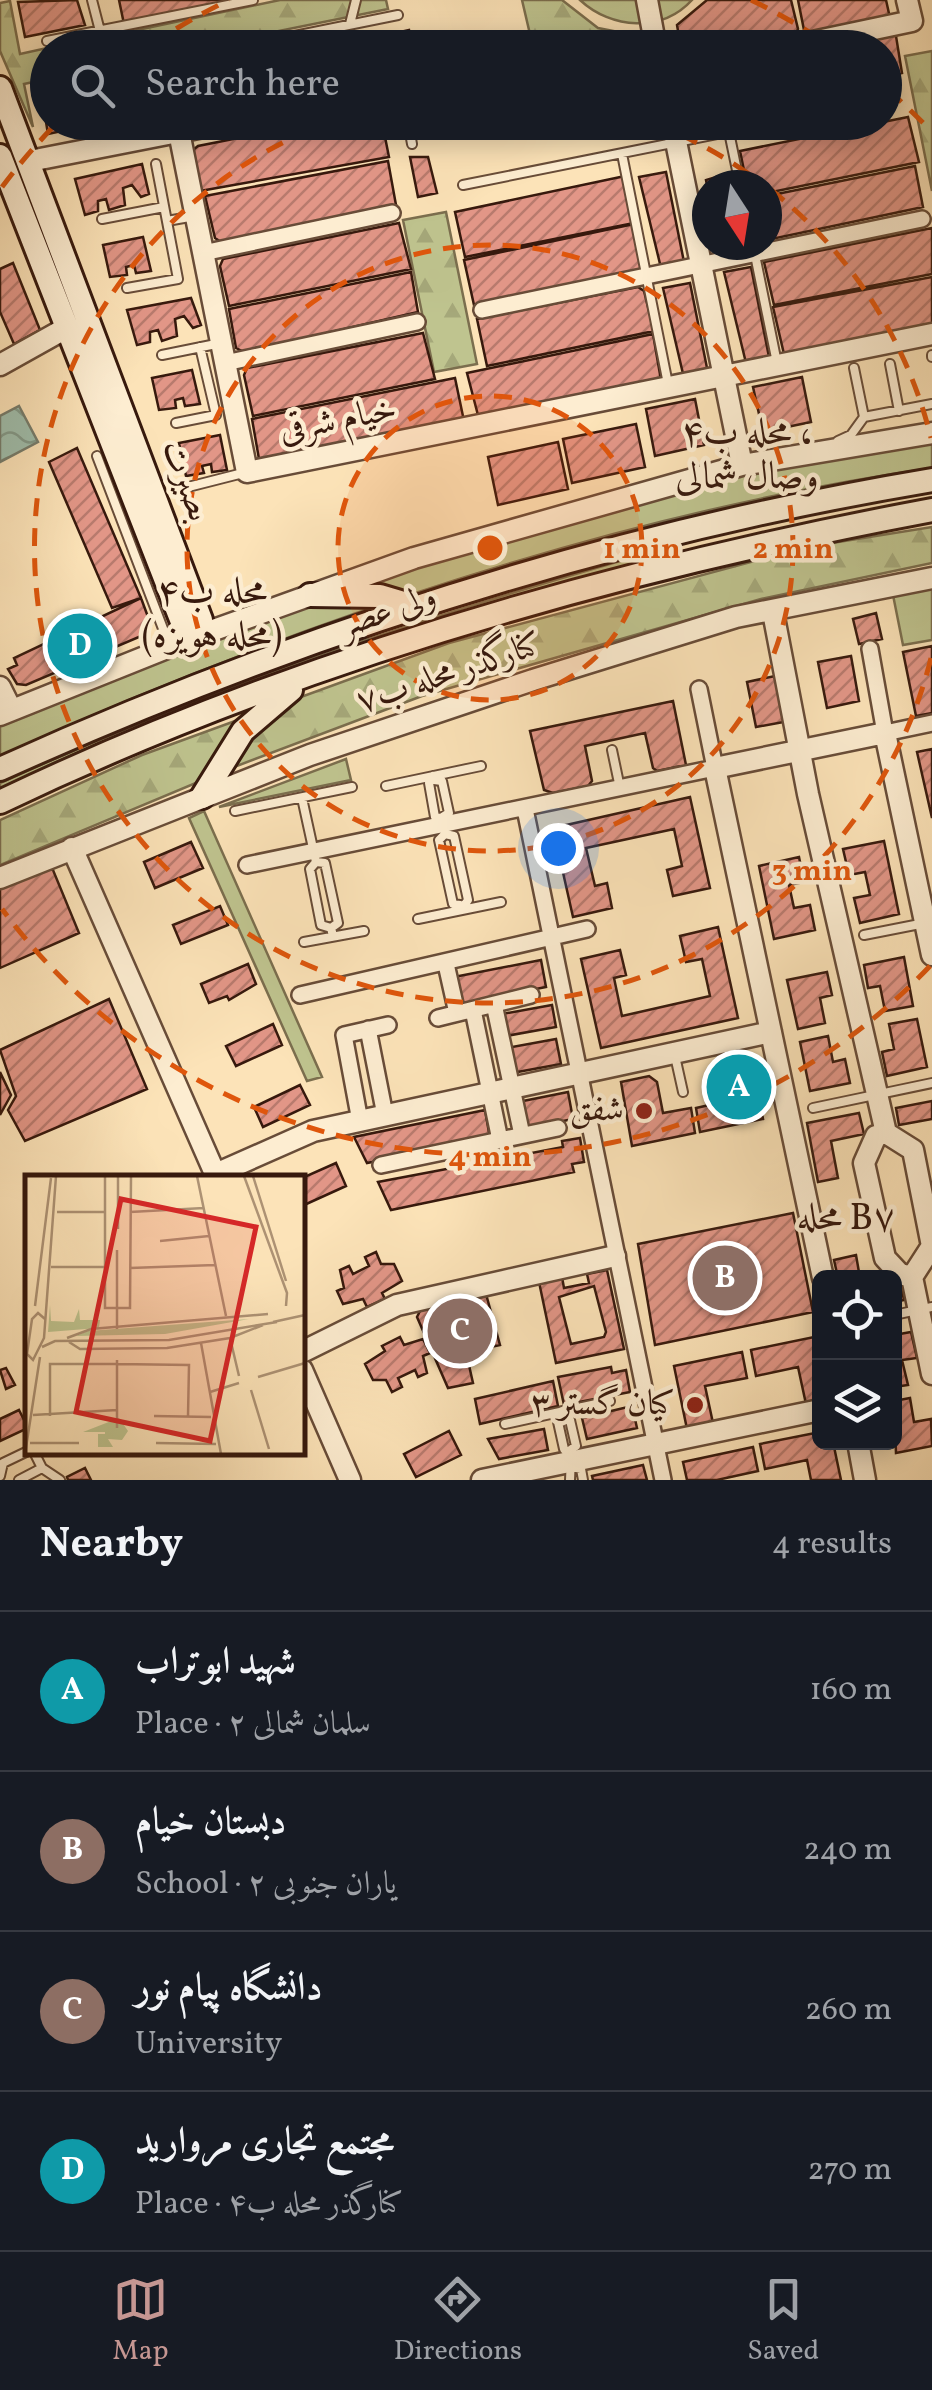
<!DOCTYPE html>
<html lang="en">
<head>
<meta charset="utf-8">
<style>
  :root { --surface:#171b24; --page:#242831; --text:#f1f3f6; --muted:#9ea1a6; --line:#363941; --accent:#c59692 }
  body { margin:0; font-family:Vollkorn,Amiri,serif; background:var(--page); color:var(--text) }
  .controls { position:absolute; right:30px; bottom:30px; display:grid; overflow:hidden; border-radius:15px; box-shadow:0 5px 25px #0003 }
  .controls button { width:90px; height:90px; display:grid; place-items:center; padding:0; border:0; border-bottom:2px solid var(--line); background:var(--surface); color:var(--text); font:50px sans-serif }
  .compass { position:absolute; left:692px; top:170px; width:90px; height:90px; border-radius:50%; background:var(--surface); box-shadow:0 5px 25px #0003; rotate:168deg }
  .you { position:absolute; left:558px; top:848px; width:35px; height:35px; margin:-25px; border:8px solid #fff; border-radius:50%; background:#1a73e8; box-shadow:0 0 0 15px #1a73e833 }
  .badge { display:grid; place-items:center; width:65px; height:65px; border-radius:50%; background:var(--accent); color:#fff; font-size:32px; font-weight:700 }
  .pin { position:absolute; translate:-50% -50%; border:5px solid #fff; box-shadow:0 2px 10px #0006 }
  .list { margin:0; padding:0; list-style:none }
  h2 { display:flex; justify-content:space-between; align-items:center; height:130px; margin:0; padding:0 40px; font-size:42px }
  h2 small { font-size:32px; font-weight:400; color:var(--muted) }
  .list li { display:grid; grid-template-columns:65px 1fr auto; gap:30px; align-items:center; box-sizing:border-box; height:160px; padding:0 40px; border-top:2px solid var(--line) }
  .list b { display:block; font-size:38px; white-space:nowrap }
  .list p { margin:0; font-size:32px; white-space:nowrap; color:var(--muted) }
  .list em { font-size:32px; font-style:normal; color:var(--muted) }
  .icon { flex:none; width:55px; height:55px; fill:none; stroke:currentColor; stroke-width:2; stroke-linecap:round; stroke-linejoin:round }
  .map { position:relative; flex:none; width:932px; height:1480px; overflow:hidden }
  .search { position:absolute; background:var(--surface); box-shadow:0 5px 25px #0003; left:30px; right:30px; top:30px; height:110px; display:flex; align-items:center; gap:25px; box-sizing:border-box; padding:0 35px; border-radius:55px; color:var(--muted); font-size:38px }
  .sheet { height:770px; background:var(--surface) }
  nav { display:flex; justify-content:space-around; align-items:center; box-sizing:border-box; height:140px; border-top:2px solid var(--line); background:var(--surface); font-size:28px; color:var(--muted) }
  nav a { display:grid; justify-items:center; gap:5px }
  nav .on { color:var(--accent) }
  .map>svg:first-child { display:block }
  .grass { fill:#bfc48f; stroke:#7b6e4e; stroke-width:2.5 }
  .forest { fill:url(#forest-firs); stroke:#7b6e4e; stroke-width:2.5 }
  .water { fill:url(#water-waves); stroke:#757c6c; stroke-width:2.5 }
  .building { fill:url(#building-hatch); stroke:#37190d; stroke-width:2.5; fill-rule:evenodd }
  .lines { fill:none; stroke-linecap:round; stroke-linejoin:round }
  .service-casing { stroke:#684c38; stroke-width:12 }
  .minor-casing { stroke:#684c38; stroke-width:20 }
  .tertiary-casing { stroke:#684c38; stroke-width:25 }
  .secondary-casing { stroke:#37190d; stroke-width:28 }
  .service { stroke:#fdedd1; stroke-width:8 }
  .minor { stroke:#fdedd1; stroke-width:15 }
  .tertiary { stroke:#fdedd1; stroke-width:20 }
  .secondary { stroke:#fdedd1; stroke-width:22 }
  .ring { fill:none; stroke:#df560c; stroke-width:5; stroke-dasharray:18 12 }
  .poi-dot { fill:#8f2418; stroke:#fdedd1; stroke-width:4 }
  .labels { text-anchor:middle; dominant-baseline:central; stroke-width:9; stroke-linejoin:round; paint-order:stroke }
  .street-label { font-size:35px; fill:#37190d; stroke:#fdedd1 }
  .poi-label { font-size:35px; fill:#37190d; stroke:#fdedd1; text-anchor:end }
  .neighbourhood-label { font-size:38px; fill:#37190d; stroke:#fdedd1 }
  .inset-road { fill:none; stroke:#ad9274; stroke-width:2.5 }
  .view { fill:#d62828; fill-opacity:0.15; stroke:#d62828; stroke-width:5 }
  .inset-edge { fill:none; stroke:#37190d; stroke-width:5 }
  .centre { fill:#df560c; stroke:#fdedd1; stroke-width:5 }
  .ring-label { font-size:30px; text-anchor:middle; font-weight:bold; fill:#df560c; stroke:#fdedd1; stroke-width:9; stroke-linejoin:round; paint-order:stroke }
</style>
</head>
<body>
<div class="map">
<svg width="932" height="1480" viewBox="0 0 932 1480">
  <defs>
    <pattern id="forest-firs" width="22" height="20" patternUnits="userSpaceOnUse" patternTransform="scale(2.5)"><rect width="22" height="20" fill="#bfc48f"/><path d="M5 1l3.5 6h-7zM16 11l3.5 6h-7z" fill="#a5a87a"/></pattern>
    <pattern id="water-waves" width="16" height="10" patternUnits="userSpaceOnUse" patternTransform="scale(2.5)"><rect width="16" height="10" fill="#9fbeac"/><path d="M0 5q4-4 8 0t8 0" fill="none" stroke="#829a8a"/></pattern>
    <pattern id="building-hatch" width="6" height="6" patternUnits="userSpaceOnUse" patternTransform="scale(2.5)"><rect width="6" height="6" fill="#e29687"/><path d="M-1 1l2-2M0 6l6-6M5 7l2-2" fill="none" stroke="#b87a6d"/></pattern>
  </defs>
  <rect width="100%" height="100%" fill="#fce3b8"/>
  <filter id="stains"><feTurbulence type="fractalNoise" baseFrequency=".002" numOctaves="4"/><feColorMatrix values="0 0 0 0 .2 0 0 0 0 .09 0 0 0 0 .02 0 0 0 .5 -.17"/></filter>
  <radialGradient id="worn" r=".72"><stop offset=".6" stop-color="#630" stop-opacity="0"/><stop offset="1" stop-color="#630" stop-opacity=".3"/></radialGradient>
  <!-- grass -->
  <path class="grass" d="M580 0H692C662 33 611 29 580 0Z
    M932 440V468C618 513 289 625 0 756V724L111 677 392 571 733 477Z
    M634 557 639 559V566L0 794V783C205 690 417 619 634 557Z
    M932 585V640L903 645 893 595Z
    M346 759 351 780 219 807Z
    M204 811 322 1077 307 1081 189 818Z"/>
  <!-- forest -->
  <path class="forest" d="M280 0H386L388 9 200 47 52 48Z
    M522 0H562L598 28 624 33 627 47H533Z
    M10 1 20 54 47 48V79L24 84 33 127 0 51V3Z
    M932 51V191L905 56Z
    M446 212 477 364 434 372 403 220Z
    M932 527V563L761 599 422 696 234 767 0 865V820L142 755 449 643 807 547Z"/>
  <!-- water -->
  <path class="water" d="M19 406 38 442 0 462V416Z"/>
  <!-- building -->
  <path class="building" d="M77 0 85 25 25 37 18 2Z
    M119 0H238L124 24Z
    M707 0H791L798 29 795 36 743 48H681L677 25Z
    M798 0H886L890 18 811 33 804 30Z
    M409 30 412 48H384L382 36Z
    M890 33 896 36 902 73 884 77V48H830Z
    M48 97V122H103L48 134 42 98Z
    M908 117 919 162 767 193V185H747L740 151Z
    M320 122H382L389 157 200 191 193 150 198 146Z
    M410 157H428L437 193 418 197Z
    M388 161 396 205 221 242 215 238 205 196Z
    M142 164 149 194 141 197 132 185 123 188 125 205 109 210 106 199 98 201V211L85 215 75 179Z
    M915 166 923 207 767 240V196Z
    M666 172 684 262 661 268 639 177Z
    M732 172 734 185H707L706 180Z
    M625 176 634 223 465 257 455 212Z
    M399 223 411 269 229 306 220 266 223 259Z
    M634 224 643 271 474 305 464 260Z
    M932 228V274L774 305 764 262Z
    M143 237 151 271 136 273 134 265 126 267 127 275 110 277 103 245Z
    M721 245H746V248L723 253Z
    M13 263 40 330 14 344 0 312V269Z
    M751 267 769 357 746 363 724 272Z
    M411 272 418 312 244 352 236 348 229 309Z
    M932 277V324L784 354 773 307Z
    M690 283 708 373 684 378 663 288Z
    M638 287 644 291 654 331 487 366 477 319Z
    M191 298 201 325 193 328 184 316 175 319 177 336 162 341 158 330 150 332V342L137 345 127 310Z
    M423 333 435 379 253 416 244 375 247 368Z
    M653 334 661 380 479 419 467 373Z
    M192 370 200 404 185 406 183 398 175 400 176 408 159 410 152 378Z
    M802 377 811 422 763 432 753 387Z
    M455 378 464 421 259 459 252 419Z
    M695 399 704 445 655 456 646 409Z
    M636 424 645 467 572 483 563 439Z
    M220 435 227 470 212 472 211 464 202 466 204 473 186 476 179 443Z
    M558 442 568 489 498 505 488 457Z
    M77 448 141 598 112 608 49 462Z
    M141 598 151 625 146 634 26 685 17 684 8 669 17 665 14 658Z
    M876 613 882 639 859 644 853 619Z
    M932 646V713L916 716 903 652Z
    M851 656 859 701 827 708 818 662Z
    M780 675 789 721 756 727 747 682Z
    M673 701 686 765 657 771 653 768 645 733 585 746 592 781 588 786 553 793 544 790 530 731Z
    M932 749V818L917 752Z
    M690 797 710 888 673 896 667 870 682 866 674 829 586 848 595 886 607 883 612 908 573 917 553 828Z
    M884 841 899 914 860 923 854 898 870 895 865 872 849 875 843 849Z
    M191 842 203 868 155 888 144 862Z
    M799 857 804 882 789 885 794 908 810 905 815 930 774 939 759 866Z
    M43 868 53 870 79 933 0 968V889Z
    M220 906 228 925 181 944 173 925Z
    M718 927 738 1018 601 1048 581 959 620 950 626 975 614 978 622 1016 710 996 702 959 686 962 680 936Z
    M904 957 913 1006 885 1011 880 986 868 988 864 965Z
    M541 960 546 987 460 1004 454 977Z
    M248 964 256 984 229 1000 227 996 209 1003 201 984Z
    M827 972 832 995 820 998 825 1023 798 1029 787 980Z
    M109 999 147 1089 25 1141 8 1110 16 1096 0 1050Z
    M552 1005 556 1027 506 1036 502 1014Z
    M917 1019 927 1067 887 1076 882 1052 894 1049 889 1024Z
    M273 1024 282 1045 236 1066 226 1046Z
    M828 1036 833 1062 845 1059 850 1083 810 1091 800 1042Z
    M556 1039 561 1064 512 1073 507 1048Z
    M751 1054 763 1119 700 1132 696 1108 723 1102 716 1066Z
    M0 1072 11 1095 0 1115Z
    M649 1076 657 1082 663 1113 691 1108 695 1133 632 1146 621 1082Z
    M300 1085 310 1105 263 1127 254 1107Z
    M568 1092 573 1119 523 1129 518 1102Z
    M932 1101V1119L899 1125 896 1108Z
    M485 1110 490 1138 367 1163 354 1137Z
    M859 1113 864 1134 831 1141 838 1178 818 1182 807 1123Z
    M580 1138 584 1162 572 1164 574 1172 391 1210 378 1182 563 1147 562 1141Z
    M336 1163 346 1186 302 1206V1178Z
    M793 1213 813 1312 655 1345 638 1244Z
    M376 1252 381 1264H394L402 1281 382 1293 385 1299 367 1307 363 1299 343 1304 337 1291 344 1288 340 1270 349 1266 353 1274 369 1266 365 1257Z
    M856 1255 860 1278H838L834 1260Z
    M607 1270 624 1349 556 1363 539 1282 562 1277 564 1288 589 1283 587 1274ZM594 1286 606 1332 604 1337 571 1344 559 1297Z
    M900 1280 904 1300 894 1302V1281Z
    M486 1294 500 1345 466 1352 473 1383 448 1388 417 1317 421 1309Z
    M911 1332 917 1358 902 1360 908 1385 894 1387V1335Z
    M819 1336 820 1401 806 1404 798 1367 756 1376 751 1350Z
    M400 1337 404 1345 423 1339 430 1353 423 1356 427 1373 418 1377 415 1370 398 1378 402 1387 392 1392 386 1380H373L365 1364 385 1351 382 1346Z
    M742 1352 747 1378 705 1386 713 1423 687 1429 674 1366Z
    M611 1367 612 1373 626 1370 630 1392 564 1405 558 1377Z
    M6 1368 15 1385 6 1389 0 1370Z
    M553 1381 558 1406 480 1424 475 1399Z
    M910 1398 914 1422 931 1419 932 1446 896 1453 894 1401Z
    M632 1406 637 1428 587 1439 582 1418Z
    M19 1410 28 1428 0 1441V1419Z
    M544 1429 548 1450 499 1459 488 1439Z
    M449 1431 461 1455 416 1477 404 1454Z
    M820 1432V1442H833L841 1480H811L807 1460 765 1469 760 1444Z
    M753 1447 758 1471 717 1480H687L683 1462Z
    M643 1465 647 1480H593L592 1476Z
    M85 1468 91 1480H68L67 1477Z"/>
  <g class="lines">
    <!-- service casing -->
    <g class="service-casing">
      <path id="service" d="M92 0 100 31
        M350 24 356 0
        M47 41 253 0
        M235 48 398 15
        M119 122 123 142
        M408 122 412 144
        M729 132 740 185
        M622 154 668 384
        M463 185 777 122
        M102 219 164 207
        M167 221 195 216
        M753 245 777 363
        M127 288 178 279 156 164
        M162 355 221 343
        M932 355V357
        M890 364 899 411
        M854 368 864 417
        M176 423 216 415 200 347
        M838 441 851 435 864 417 932 404
        M97 456 170 647
        M192 486 247 472
        M612 750 620 788
        M433 776 429 783 435 817 441 818 445 834 439 840 453 904 460 905
        M434 780 442 781 449 813 441 818
        M386 786 481 766
        M302 798 316 862 310 869 321 925 331 928
        M235 811 352 787
        M445 834 454 836 468 900 461 910
        M316 862 325 863 338 923 331 928 333 936
        M418 919 501 902
        M864 935 925 923
        M304 942 364 931
        M675 1056 683 1092
        M813 1108 932 1083
        M894 1315 932 1307
        M562 1411 558 1422 564 1449 571 1458 570 1480
        M563 1417 570 1420 576 1446 569 1451
        M505 1424 610 1401
        M573 1467 581 1469 583 1480
        M42 1468 60 1480
        M0 1476 3 1463 28 1451
        M19 1480 42 1468 34 1452"/>
    </g>
    <!-- minor casing -->
    <g class="minor-casing">
      <path id="minor" d="M203 253 392 213
        M482 310 922 219
        M225 363 417 322
        M870 649 885 733 932 723
        M525 809 663 1480
        M247 865 715 768 699 689
        M446 964 457 1013
        M300 995 587 929
        M494 1004 522 1135
        M473 1010 500 1140
        M438 1018 531 995
        M368 1029 385 1115
        M360 1121 344 1035 388 1025
        M381 1165 558 1128"/>
    </g>
    <!-- tertiary casing -->
    <g class="tertiary-casing">
      <path id="tertiary" d="M647 0 656 48
        M784 48 912 21 907 0
        M672 122 742 465
        M179 132 247 472 932 334
        M30 161 229 122
        M0 365 68 327
        M773 612 808 794 886 1133
        M0 687 11 709
        M0 715 197 636 414 558 742 465 932 433
        M72 848 217 1178
        M0 878 310 755 533 680 736 617 932 578
        M886 1133 913 1150 932 1246 912 1277 900 1274 885 1258 864 1163 876 1136Z
        M216 1174 313 1131 771 1032
        M912 1277 932 1374
        M823 1278 715 768 885 733 932 955
        M302 1352 397 1305 615 1256
        M302 1370 350 1480
        M858 1442 865 1480
        M482 1480 820 1410"/>
    </g>
    <!-- secondary casing -->
    <g class="secondary-casing">
      <path id="secondary" d="M0 88 201 620 197 636 184 627 0 156
        M310 595 380 596 417 607
        M0 769C297 635 610 534 932 480
        M202 797 243 731 291 690
        M0 802C294 661 612 570 932 510"/>
    </g>
    <!-- service -->
    <use href="#service" class="service"/>
    <!-- minor -->
    <use href="#minor" class="minor"/>
    <!-- tertiary -->
    <use href="#tertiary" class="tertiary"/>
    <!-- secondary -->
    <use href="#secondary" class="secondary"/>
  </g>
  <!-- distance rings -->
  <circle cx="490" cy="548" r="152" fill="#df560c" fill-opacity=".12"/>
  <g class="ring">
    <circle cx="490" cy="548" r="152"/>
    <circle cx="490" cy="548" r="303"/>
    <path d="M931 658A455 455 0 1 1 327 123M653 123A455 455 0 0 1 764 185M770 189A455 455 0 0 1 931 438"/>
    <path d="M930 966A607 607 0 0 1 2 909M2 187A607 607 0 0 1 57 123M151 45A607 607 0 0 1 229 0M751 0A607 607 0 0 1 829 45M888 90A607 607 0 0 1 930 130"/>
  </g>
  <!-- markers -->
  <g class="poi-dot">
    <circle cx="644" cy="1111" r="10"/>
    <circle cx="695" cy="1405" r="10"/>
  </g>
  <g class="labels">
    <!-- street labels -->
    <g class="street-label">
      <text transform="translate(338 421) rotate(-11)">خیام شرقی</text>
      <text transform="translate(185 481) rotate(69)">بصیرت</text>
      <text transform="translate(388 612) rotate(-19)">ولی عصر</text>
      <text transform="translate(449 674) rotate(-18)">کنارگذر محله ب۷</text>
    </g>
    <!-- poi labels -->
    <g class="poi-label">
      <text x="624" y="1111">شفق</text>
      <text x="675" y="1405">کیان گستر ۳</text>
    </g>
    <!-- neighbourhood labels -->
    <g class="neighbourhood-label">
      <text x="747" y="434">محله ب۴ ،<tspan x="747" dy="44">وصال شمالی</tspan></text>
      <text x="212" y="593">محله ب۴<tspan x="212" dy="44">(محله هویزه)</tspan></text>
      <text x="846" y="1219">محله B۷</text>
    </g>
  </g>
  <!-- overview -->
  <g transform="translate(25 1175)">
    <rect width="280" height="280" fill="#fce3b8"/>
    <path d="M25 130 26 146 49 147 54 134 55 145H75L74 153 23 157ZM94 243 103 256 97 265 83 264 88 272H73V259H80V257H58Z" fill="#bfc48f"/>
    <path d="M224 144 140 159 51 161 63 156Z" fill="#bfc48f"/>
    <path class="inset-road" d="M80 1V133H105L106 1M93 1V54M172 1 201 141M219 1 262 118 261 131M228 1 261 106M32 37H80M105 37 179 33M135 66 184 61M92 75V154M26 92H80M105 93 190 90M10 131 26 3M20 144 13 138 7 144 2 179 8 185 19 163 31 1M248 147 280 140M42 163 66 154 243 139M205 163 214 201M44 167 55 174 142 173 205 163 238 150M176 168 196 279M17 172 30 166 144 165 252 147M233 202 280 188M226 215 244 274M185 217 214 208M8 240 92 235M25 241V189H92L164 190 163 241M129 241 186 242M92 253V185M5 268H54M131 268 191 269M0 279 15 182"/>
    <path class="view" d="M96 24 231 52 185 266 51 237Z"/>
    <rect width="280" height="280" class="inset-edge"/>
  </g>
  <circle cx="490" cy="548" r="15" class="centre"/>
  <g class="ring-label">
    <text x="642" y="558">1 min</text>
    <text x="793" y="558">2 min</text>
    <text x="812" y="880">3 min</text>
    <text x="490" y="1166">4 min</text>
  </g>
  <rect width="100%" height="100%" filter="url(#stains)"/>
  <rect width="100%" height="100%" fill="url(#worn)"/>
</svg>
<div class="controls">
<button><svg class="icon" aria-label="locate" viewBox="0 0 24 24"><circle cx="12" cy="12" r="6"/><path d="M12 2v4M12 18v4M2 12h4M18 12h4"/></svg></button>
<button><svg class="icon" aria-label="layers" viewBox="0 0 24 24"><path d="M12 4l9 5-9 5-9-5zM3 14l9 5 9-5"/></svg></button>
</div>
<svg class="compass" viewBox="-18 -18 36 36"><path d="M0-13l5 13h-10z" fill="#e53935"/><path d="M0 13l5-13h-10z" fill="#9ea1a6"/></svg>
<div class="you"></div>
<div class="pin badge" style="left:739px;top:1087px;background:#0f9aa8">A</div>
<div class="pin badge" style="left:725px;top:1278px;background:#8d6e63">B</div>
<div class="pin badge" style="left:460px;top:1331px;background:#8d6e63">C</div>
<div class="pin badge" style="left:80px;top:646px;background:#0f9aa8">D</div>
<div class="search"><svg class="icon" aria-label="search" viewBox="0 0 24 24"><circle cx="10" cy="10" r="6"/><path d="M15 15l6 6"/></svg>Search here</div>
</div>
<section class="sheet">
<h2>Nearby<small>4 results</small></h2>
<ul class="list">
<li><span class="badge" style="background:#0f9aa8">A</span><div><b>شهید ابوتراب</b><p>Place · سلمان شمالی ۲</p></div><em>160 m</em></li>
<li><span class="badge" style="background:#8d6e63">B</span><div><b>دبستان خیام</b><p>School · یاران جنوبی ۲</p></div><em>240 m</em></li>
<li><span class="badge" style="background:#8d6e63">C</span><div><b>دانشگاه پیام نور</b><p>University</p></div><em>260 m</em></li>
<li><span class="badge" style="background:#0f9aa8">D</span><div><b>مجتمع تجاری مروارید</b><p>Place · کنارگذر محله ب۴</p></div><em>270 m</em></li>
</ul>
</section>
<nav>
<a class="on"><svg class="icon" aria-label="map" viewBox="0 0 24 24"><path d="M3 6l6-2 6 2 6-2v14l-6 2-6-2-6 2zM9 4v14M15 6v14"/></svg>Map</a>
<a><svg class="icon" aria-label="directions" viewBox="0 0 24 24"><path d="M12 3l9 9-9 9-9-9zM9 14v-3h6M13 9l2 2-2 2"/></svg>Directions</a>
<a><svg class="icon" aria-label="saved" viewBox="0 0 24 24"><path d="M7 4h10v16l-5-4-5 4z"/></svg>Saved</a>
</nav>
</body>
</html>
